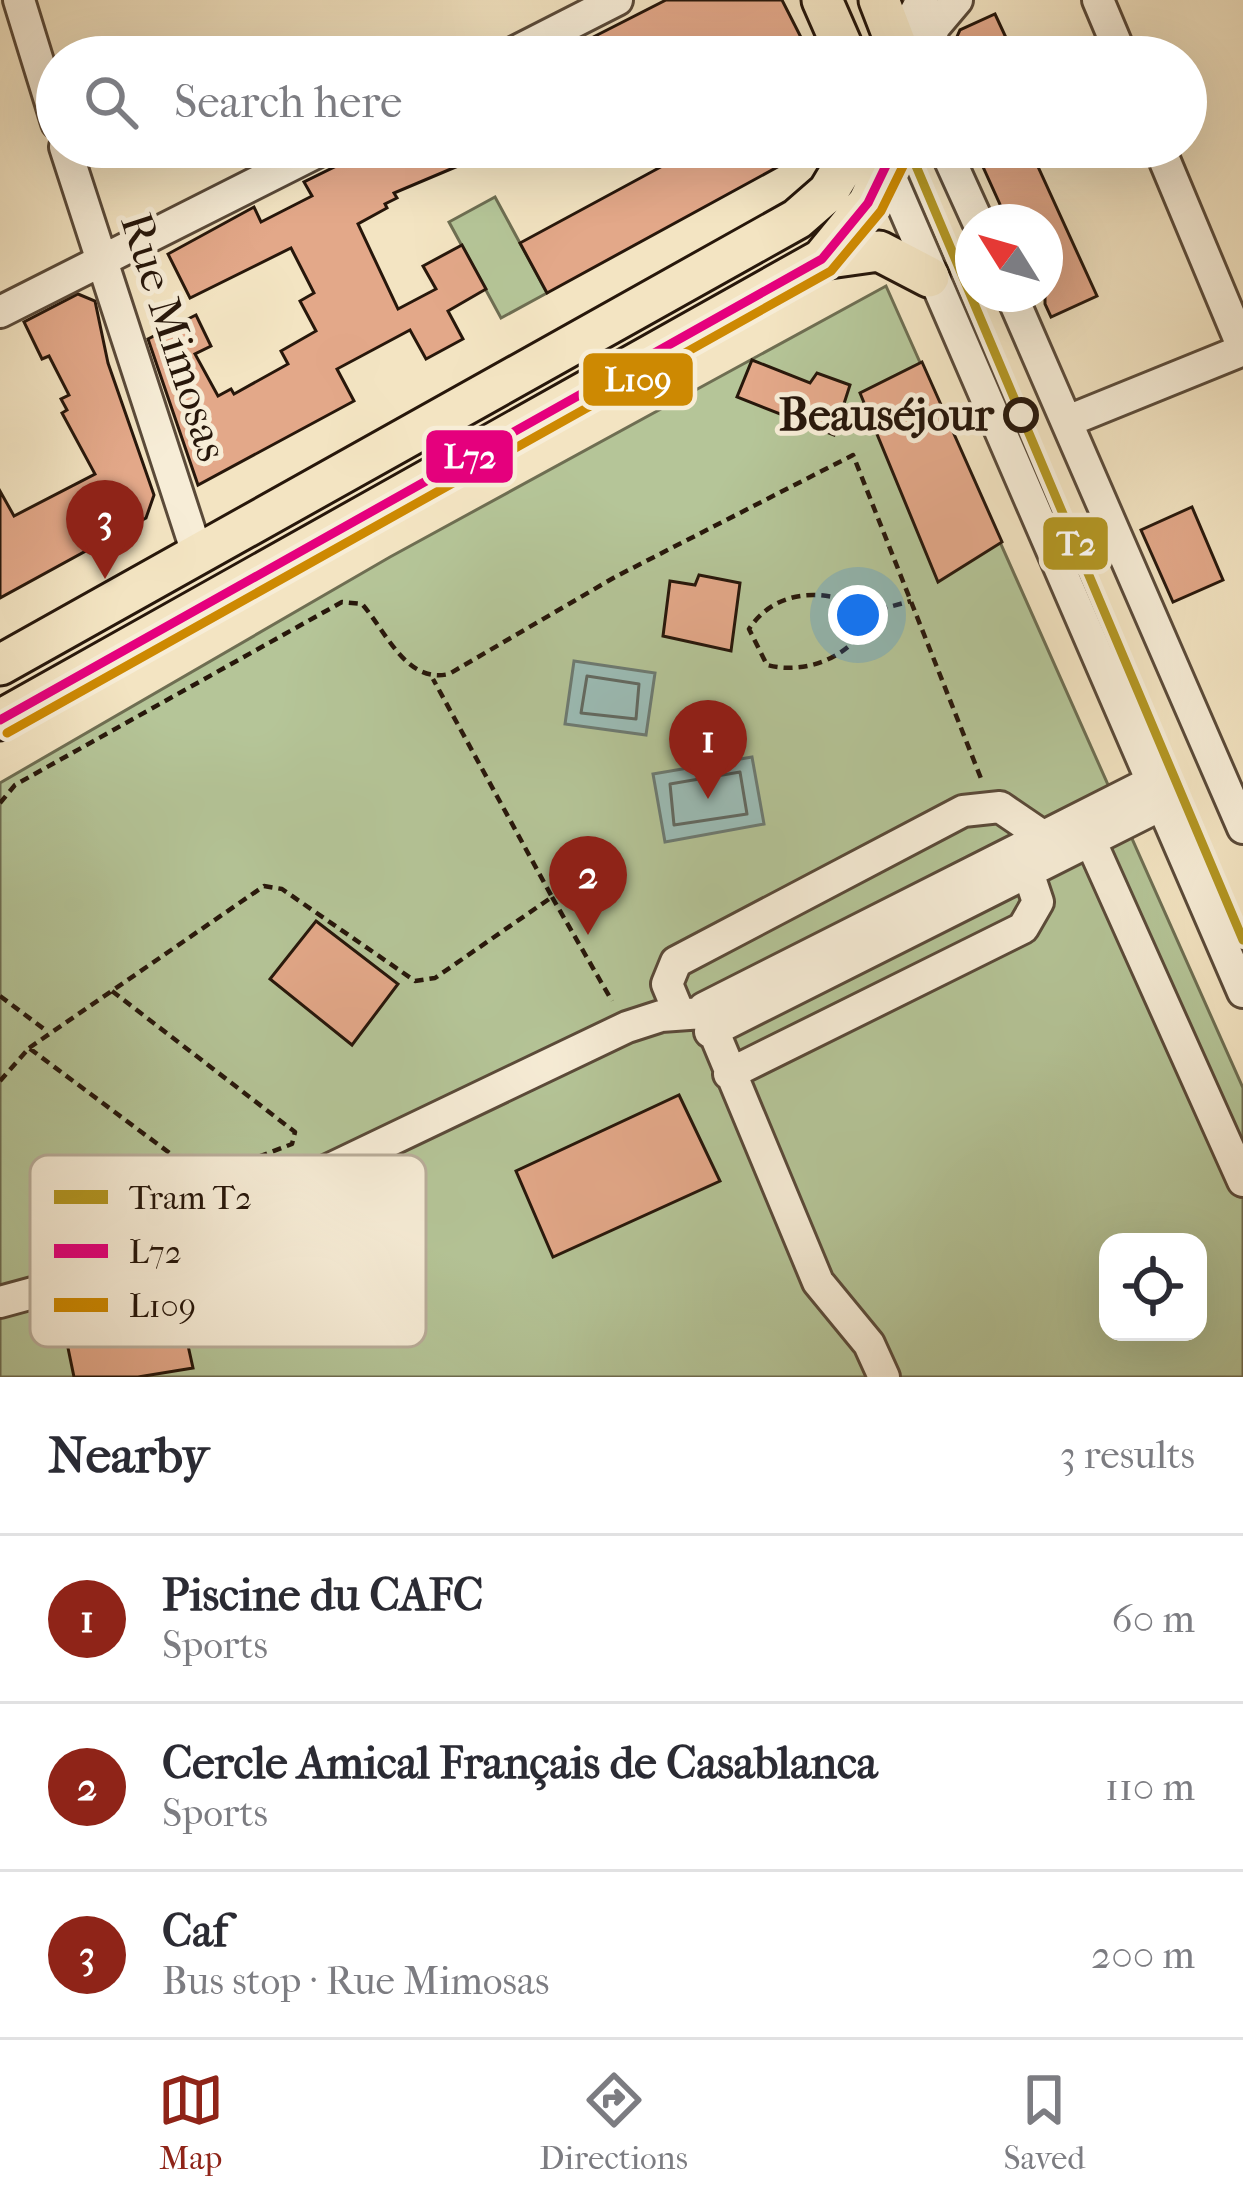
<!DOCTYPE html>
<html lang="en">
<head>
<meta charset="utf-8">
<style>
  :root { --surface:#fff; --page:#f7f7f7; --text:#2b2b33; --muted:#7c7c81; --line:#e1e1e2; --accent:#8f2418 }
  body { margin:0; font-family:"IM FELL French Canon",serif; background:var(--page); color:var(--text) }
  .controls { position:absolute; right:36px; bottom:36px; display:grid; overflow:hidden; border-radius:24px; box-shadow:0 12px 48px #0002 }
  .controls button { width:108px; height:108px; display:grid; place-items:center; padding:0; border:0; border-bottom:3px solid var(--line); background:var(--surface); color:var(--text); font:60px sans-serif }
  .compass { position:absolute; left:955px; top:204px; width:108px; height:108px; border-radius:50%; background:var(--surface); box-shadow:0 12px 48px #0002; rotate:307deg }
  .you { position:absolute; left:858px; top:615px; width:42px; height:42px; margin:-30px; border:9px solid #fff; border-radius:50%; background:#1a73e8; box-shadow:0 0 0 18px #1a73e833 }
  .badge { display:grid; place-items:center; width:78px; height:78px; border-radius:50%; background:var(--accent); color:#fff; font-size:39px; font-weight:700 }
  .pin { position:absolute; translate:-50% -99px; filter:drop-shadow(0 3px 6px #0008) }
  .pin::after { content:''; position:absolute; top:63px; width:42px; height:36px; background:inherit; clip-path:polygon(0 0,100% 0,50% 100%) }
  .list { margin:0; padding:0; list-style:none }
  h2 { display:flex; justify-content:space-between; align-items:center; height:156px; margin:0; padding:0 48px; font-size:51px }
  h2 small { font-size:39px; font-weight:400; color:var(--muted) }
  .list li { display:grid; grid-template-columns:78px 1fr auto; gap:36px; align-items:center; box-sizing:border-box; height:168px; padding:0 48px; border-top:3px solid var(--line) }
  .list b { display:block; font-size:45px; white-space:nowrap }
  .list p { margin:0; font-size:39px; white-space:nowrap; color:var(--muted) }
  .list em { font-size:39px; font-style:normal; color:var(--muted) }
  .icon { flex:none; width:66px; height:66px; fill:none; stroke:currentColor; stroke-width:2; stroke-linecap:round; stroke-linejoin:round }
  .map { position:relative; flex:none; width:1243px; height:1377px; overflow:hidden }
  .search { position:absolute; background:var(--surface); box-shadow:0 12px 48px #0002; left:36px; right:36px; top:36px; height:132px; display:flex; align-items:center; gap:30px; box-sizing:border-box; padding:0 42px; border-radius:66px; color:var(--muted); font-size:45px }
  .sheet { height:660px; background:var(--surface) }
  nav { display:flex; justify-content:space-around; align-items:center; box-sizing:border-box; height:168px; border-top:3px solid var(--line); background:var(--surface); font-size:33px; color:var(--muted) }
  nav a { display:grid; justify-items:center; gap:6px }
  nav .on { color:var(--accent) }
  .map>svg:first-child { display:block }
  .green { fill:#b5c598; stroke:#6e6e52; stroke-width:3; fill-rule:evenodd }
  .water { fill:#9cbeb8; stroke:#6d7b73; stroke-width:3 }
  .lines { fill:none; stroke-linecap:round; stroke-linejoin:round }
  .shore { stroke:#626a62; stroke-width:3 }
  .building { fill:#e3a889; stroke:#27170b; stroke-width:3 }
  .minor-casing { stroke:#5a4a39; stroke-width:36 }
  .major-casing { stroke:#27170b; stroke-width:45 }
  .path { stroke:#27170b; stroke-width:4.5; stroke-dasharray:9 6; stroke-linecap:butt }
  .minor { stroke:#f7edd7; stroke-width:30 }
  .major { stroke:#f3e4c2; stroke-width:39 }
  .bus-1-casing { stroke:#f7edd7; stroke-width:18 }
  .bus-2-casing { stroke:#f7edd7; stroke-width:18 }
  .bus-1 { stroke:#e5007d; stroke-width:9 }
  .bus-2 { stroke:#cd8902; stroke-width:9 }
  .tram-1-casing { stroke:#f7edd7; stroke-width:18 }
  .tram-1 { stroke:#b39622; stroke-width:9 }
  .stop-dot { fill:#f7edd7; stroke:#27170b; stroke-width:6 }
  .labels { text-anchor:middle; dominant-baseline:central; stroke-width:10; stroke-linejoin:round; paint-order:stroke }
  .street-label { font-size:45px; fill:#27170b; stroke:#f7edd7 }
  .stop-label { font-size:45px; font-weight:bold; fill:#27170b; stroke:#f7edd7; text-anchor:end }
  .key { fill:#f7edd7; stroke:#b9ad9a; stroke-width:3 }
  .key-label { font-size:33px; fill:#27170b }
  .line-badge { stroke:#f7edd7; stroke-width:4.5 }
  .badge-label { font-size:33px; text-anchor:middle; font-weight:bold; fill:#fff }
</style>
</head>
<body>
<div class="map">
<svg width="1243" height="1377" viewBox="0 0 1243 1377">
  <rect width="100%" height="100%" fill="#f3e4c2"/>
  <filter id="stains"><feTurbulence type="fractalNoise" baseFrequency=".00167" numOctaves="4"/><feColorMatrix values="0 0 0 0 .2 0 0 0 0 .09 0 0 0 0 .02 0 0 0 .5 -.17"/></filter>
  <radialGradient id="worn" r=".72"><stop offset=".6" stop-color="#630" stop-opacity="0"/><stop offset="1" stop-color="#630" stop-opacity=".3"/></radialGradient>
  <!-- green -->
  <path class="green" d="M495 197 547 293 501 318 449 222Z
    M886 286 1243 1088V1377H0V783L390 557ZM1108 1242H1198V1332H1108Z"/>
  <!-- water -->
  <path class="water" d="M574 661 655 673 646 735 565 724Z
    M752 757 764 824 665 842 653 774Z"/>
  <g class="lines">
    <!-- shore -->
    <path class="shore" d="M587 676 639 684 636 719 581 713Z
      M740 772 747 814 674 825 670 784Z"/>
  </g>
  <!-- building -->
  <path class="building" d="M666 0H782L811 57H756L746 38 708 57H554Z
    M995 14 1015 57H948L960 30Z
    M375 147H503L394 193 397 198 385 204 387 208 358 224 398 309 436 289 423 266 462 245 486 289 448 311 463 339 426 359 410 330 337 369 354 401 198 485 148 339 196 315 211 346 195 354 218 396 231 389 234 394 288 364 281 351 316 331 300 301 314 293 291 248 190 298 168 254 254 207 261 222 312 196 304 182Z
    M676 147H814L547 293 520 243 681 156Z
    M974 147H1029L1097 296 1051 317 1045 304V222H1008Z
    M78 294 95 301 108 363 154 495 146 518 0 598V491L14 516 95 474 62 413 67 410 61 399 69 395 49 356 42 359 24 322Z
    M752 360 810 383 817 373 850 385 834 435 737 397Z
    M922 362 1002 542 938 582 860 393Z
    M1192 507 1223 580 1173 602 1141 530Z
    M699 575 740 583 731 651 663 636 670 581 695 585Z
    M316 921 398 984 352 1045 270 979Z
    M679 1095 720 1181 553 1257 516 1171Z
    M173 1278 193 1368 138 1377H74L61 1314 145 1298 141 1284Z"/>
  <g class="lines">
    <!-- minor casing -->
    <g class="minor-casing">
      <path id="minor" d="M19 0 57 123
        M1098 0 1122 57
        M897 45 922 0
        M505 57 617 0
        M921 57 935 26 957 0
        M65 147 198 556
        M944 147 978 222
        M1159 147 1243 348
        M887 169 1243 992
        M1011 294 1243 828
        M0 312 327 147
        M1068 421 1243 350
        M1082 822 1243 1181
        M679 1013 667 984 676 962 963 811 1000 807 1041 835
        M710 1032 1161 805
        M729 1074 1023 928 1038 902 1028 872
        M0 1302 121 1269 627 1027 661 1016 703 1013
        M884 1377 869 1344 818 1282 704 1008 1151 782"/>
    </g>
    <!-- major casing -->
    <g class="major-casing">
      <path id="major" d="M822 0 847 57
        M879 0 901 57
        M822 259 879 251 929 277
        M0 665 797 219 828 192 855 147
        M0 720 822 259 868 203 895 147"/>
    </g>
    <!-- path -->
    <path class="path" d="M874 611C858 654 809 676 767 665L749 629C779 584 832 590 874 611L911 601
      M0 803 15 785 342 602 362 604C386 631 406 684 449 674L615 577 853 455 982 781
      M552 897 612 1001
      M112 991 295 1132 292 1144 203 1178
      M0 996 48 1032
      M29 1048 264 886 282 889 415 981 435 978 552 897 433 679
      M0 1081 29 1048 203 1178 213 1194"/>
    <!-- minor -->
    <use href="#minor" class="minor"/>
    <!-- major -->
    <use href="#major" class="major"/>
    <!-- bus-1 casing -->
    <g class="bus-1-casing">
      <path id="bus-1" d="M0 720 822 259 868 203 895 147"/>
    </g>
    <!-- bus-2 casing -->
    <g class="bus-2-casing">
      <path id="bus-2" d="M7 733 831 271 881 211 909 154"/>
    </g>
    <!-- bus-1 -->
    <use href="#bus-1" class="bus-1"/>
    <!-- bus-2 -->
    <use href="#bus-2" class="bus-2"/>
    <!-- tram-1 casing -->
    <g class="tram-1-casing">
      <path id="tram-1" d="M908 147 1243 940"/>
    </g>
    <!-- tram-1 -->
    <use href="#tram-1" class="tram-1"/>
  </g>
  <!-- markers -->
  <circle class="stop-dot" cx="1021" cy="415" r="15"/>
  <g class="labels">
    <!-- street labels -->
    <g class="street-label">
      <text transform="translate(174 337) rotate(72)">Rue Mimosas</text>
    </g>
    <!-- stop labels -->
    <g class="stop-label">
      <text x="994" y="415">Beauséjour</text>
    </g>
  </g>
  <!-- legend -->
  <rect x="30" y="1155" width="396" height="192" rx="18" class="key"/>
  <rect x="54" y="1190" width="54" height="14" fill="#b39622"/>
  <rect x="54" y="1244" width="54" height="14" fill="#e5007d"/>
  <rect x="54" y="1298" width="54" height="14" fill="#cd8902"/>
  <g class="key-label">
    <text x="129" y="1209">Tram T2</text>
    <text x="129" y="1263">L72</text>
    <text x="129" y="1317">L109</text>
  </g>
  <g class="line-badge">
    <rect x="581" y="351" width="114" height="57" rx="12" fill="#cd8902"/>
    <rect x="424" y="428" width="91" height="57" rx="12" fill="#e5007d"/>
    <rect x="1041" y="515" width="69" height="57" rx="12" fill="#b39622"/>
  </g>
  <g class="badge-label">
    <text x="638" y="391">L109</text>
    <text x="470" y="468">L72</text>
    <text x="1076" y="555">T2</text>
  </g>
  <rect width="100%" height="100%" filter="url(#stains)"/>
  <rect width="100%" height="100%" fill="url(#worn)"/>
</svg>
<div class="controls">
<button><svg class="icon" aria-label="locate" viewBox="0 0 24 24"><circle cx="12" cy="12" r="6"/><path d="M12 2v4M12 18v4M2 12h4M18 12h4"/></svg></button>
</div>
<svg class="compass" viewBox="-18 -18 36 36"><path d="M0-13l5 13h-10z" fill="#e53935"/><path d="M0 13l5-13h-10z" fill="#7c7c81"/></svg>
<div class="you"></div>
<div class="pin badge" style="left:708px;top:799px">1</div>
<div class="pin badge" style="left:588px;top:935px">2</div>
<div class="pin badge" style="left:105px;top:579px">3</div>
<div class="search"><svg class="icon" aria-label="search" viewBox="0 0 24 24"><circle cx="10" cy="10" r="6"/><path d="M15 15l6 6"/></svg>Search here</div>
</div>
<section class="sheet">
<h2>Nearby<small>3 results</small></h2>
<ul class="list">
<li><span class="badge">1</span><div><b>Piscine du CAFC</b><p>Sports</p></div><em>60 m</em></li>
<li><span class="badge">2</span><div><b>Cercle Amical Français de Casablanca</b><p>Sports</p></div><em>110 m</em></li>
<li><span class="badge">3</span><div><b>Caf</b><p>Bus stop · Rue Mimosas</p></div><em>200 m</em></li>
</ul>
</section>
<nav>
<a class="on"><svg class="icon" aria-label="map" viewBox="0 0 24 24"><path d="M3 6l6-2 6 2 6-2v14l-6 2-6-2-6 2zM9 4v14M15 6v14"/></svg>Map</a>
<a><svg class="icon" aria-label="directions" viewBox="0 0 24 24"><path d="M12 3l9 9-9 9-9-9zM9 14v-3h6M13 9l2 2-2 2"/></svg>Directions</a>
<a><svg class="icon" aria-label="saved" viewBox="0 0 24 24"><path d="M7 4h10v16l-5-4-5 4z"/></svg>Saved</a>
</nav>
</body>
</html>
